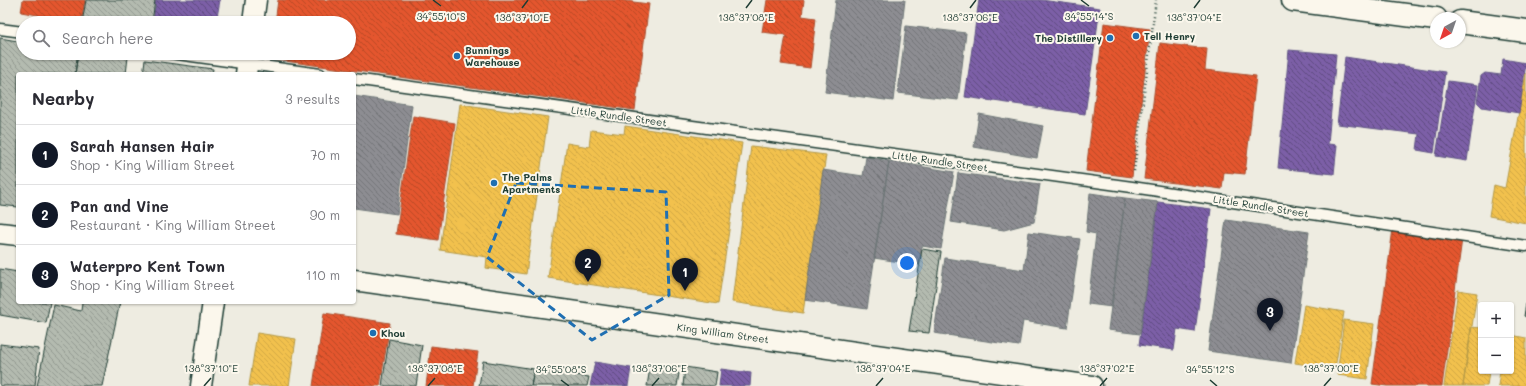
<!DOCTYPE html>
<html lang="en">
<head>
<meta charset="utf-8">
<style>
  :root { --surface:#fff; --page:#f7f7f7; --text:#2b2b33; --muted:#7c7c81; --line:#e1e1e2; --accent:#111827 }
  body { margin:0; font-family:Mali,sans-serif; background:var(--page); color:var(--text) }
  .controls { position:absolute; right:12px; bottom:12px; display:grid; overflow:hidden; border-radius:4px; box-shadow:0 1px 3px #0004 }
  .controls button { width:36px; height:36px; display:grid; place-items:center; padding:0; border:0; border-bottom:1px solid var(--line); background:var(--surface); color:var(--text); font:20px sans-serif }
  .compass { position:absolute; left:1430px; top:12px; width:36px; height:36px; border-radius:50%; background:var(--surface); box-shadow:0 1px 3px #0004; rotate:220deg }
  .you { position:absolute; left:907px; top:263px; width:14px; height:14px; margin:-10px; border:3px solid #fff; border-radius:50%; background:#1a73e8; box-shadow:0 0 0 6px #1a73e833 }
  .badge { display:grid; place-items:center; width:26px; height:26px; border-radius:50%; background:var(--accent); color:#fff; font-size:13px; font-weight:700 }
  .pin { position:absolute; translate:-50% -33px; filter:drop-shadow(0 1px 2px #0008) }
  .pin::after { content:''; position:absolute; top:21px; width:14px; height:12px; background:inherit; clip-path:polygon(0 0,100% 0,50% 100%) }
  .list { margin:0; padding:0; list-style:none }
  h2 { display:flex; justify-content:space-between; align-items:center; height:52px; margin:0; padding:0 16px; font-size:17px }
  h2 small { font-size:13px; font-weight:400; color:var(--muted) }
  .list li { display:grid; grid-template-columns:26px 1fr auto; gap:12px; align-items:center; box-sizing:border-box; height:60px; padding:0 16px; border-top:1px solid var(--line) }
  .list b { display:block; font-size:15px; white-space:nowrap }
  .list p { margin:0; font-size:13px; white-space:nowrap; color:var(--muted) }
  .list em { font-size:13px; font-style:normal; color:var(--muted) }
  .icon { flex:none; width:22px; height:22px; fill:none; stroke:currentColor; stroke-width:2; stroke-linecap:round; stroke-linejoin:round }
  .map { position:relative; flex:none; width:1526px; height:386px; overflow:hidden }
  .search { position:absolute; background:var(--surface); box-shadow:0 1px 3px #0004; left:16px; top:16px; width:340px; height:44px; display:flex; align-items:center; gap:10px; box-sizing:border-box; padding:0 14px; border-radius:22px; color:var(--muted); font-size:15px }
  .panel { position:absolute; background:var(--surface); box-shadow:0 1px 3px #0004; left:16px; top:72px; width:340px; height:232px; border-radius:4px }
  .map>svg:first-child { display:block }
  .homes { fill:url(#homes-back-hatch); stroke:#b39946 }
  .shops { fill:url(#shops-back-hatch); stroke:#a94f30 }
  .offices { fill:url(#offices-back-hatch); stroke:#5f5484 }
  .industry { fill:url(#industry-back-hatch); stroke:#6c7576 }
  .building { fill:url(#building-back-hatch); stroke:#1f3d34 }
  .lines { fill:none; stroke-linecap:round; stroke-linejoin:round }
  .lane-casing { stroke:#1f3d34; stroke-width:13 }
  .street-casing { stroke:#1f3d34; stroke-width:23 }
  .secondary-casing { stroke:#1f3d34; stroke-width:25 }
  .path { stroke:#1f3d34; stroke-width:2.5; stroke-dasharray:1 3; stroke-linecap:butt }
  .lane { stroke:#fbf7ec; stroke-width:10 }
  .street { stroke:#fbf7ec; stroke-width:20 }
  .secondary { stroke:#fbf7ec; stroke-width:22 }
  .marked { fill:none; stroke:#1f6fb2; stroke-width:3; stroke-dasharray:8 5; stroke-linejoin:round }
  .ticks { fill:none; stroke:#1f3d34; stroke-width:1.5 }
  .poi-dot { fill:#1f6fb2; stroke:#fbf7ec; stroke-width:1.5 }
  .labels { text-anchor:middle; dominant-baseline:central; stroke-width:4; stroke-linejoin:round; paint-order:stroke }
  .poi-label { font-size:10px; font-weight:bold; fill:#1f3d34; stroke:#fbf7ec; text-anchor:start }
  .street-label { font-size:10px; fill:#1f3d34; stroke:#fbf7ec }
  .ticks-label { font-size:10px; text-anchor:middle; fill:#1f3d34; stroke:#fbf7ec; stroke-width:4; stroke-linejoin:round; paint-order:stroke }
</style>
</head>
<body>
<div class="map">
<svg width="1526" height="386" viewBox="0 0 1526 386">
  <defs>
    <pattern id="homes-back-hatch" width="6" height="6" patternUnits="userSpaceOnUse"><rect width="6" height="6" fill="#f2c14e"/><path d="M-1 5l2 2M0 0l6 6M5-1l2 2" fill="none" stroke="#cfa745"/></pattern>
    <pattern id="shops-back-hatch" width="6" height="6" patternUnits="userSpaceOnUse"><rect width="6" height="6" fill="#e4572e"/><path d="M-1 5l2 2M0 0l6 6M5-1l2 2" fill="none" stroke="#b84928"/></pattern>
    <pattern id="offices-back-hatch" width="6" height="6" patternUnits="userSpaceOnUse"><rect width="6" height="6" fill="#7b5ea7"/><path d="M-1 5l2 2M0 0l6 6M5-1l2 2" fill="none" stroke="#5e4b81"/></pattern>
    <pattern id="industry-back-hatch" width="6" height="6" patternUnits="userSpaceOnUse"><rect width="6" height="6" fill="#8d8d92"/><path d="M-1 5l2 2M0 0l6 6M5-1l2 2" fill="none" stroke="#737478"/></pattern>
    <pattern id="building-back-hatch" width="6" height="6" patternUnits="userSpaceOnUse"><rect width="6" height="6" fill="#b4bbb0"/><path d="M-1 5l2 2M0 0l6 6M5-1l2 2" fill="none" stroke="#929990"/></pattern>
  </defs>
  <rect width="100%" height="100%" fill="#eeece1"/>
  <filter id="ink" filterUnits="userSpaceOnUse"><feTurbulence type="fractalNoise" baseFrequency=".025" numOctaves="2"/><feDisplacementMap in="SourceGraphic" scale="8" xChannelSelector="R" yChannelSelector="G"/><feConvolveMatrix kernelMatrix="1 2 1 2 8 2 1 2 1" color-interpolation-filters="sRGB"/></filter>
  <g filter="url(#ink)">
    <!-- homes -->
    <path class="homes" d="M1526 73V223L1489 216 1494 185 1505 188Z
      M460 104 548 117 526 274 486 268 487 257 440 250Z
      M625 126 742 143 718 304 548 278 567 143 589 147 591 130 624 134Z
      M751 146 826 155 803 313 732 302Z
      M1458 290 1477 293 1463 386H1444Z
      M1304 305 1344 312 1335 369 1295 363Z
      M1344 320 1374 324 1367 379 1337 375Z
      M1471 327 1481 328V371H1489L1487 386H1463Z
      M257 333 296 339 289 386H249Z
      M1511 335 1526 338V386H1498L1500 371H1511Z"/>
    <!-- shops -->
    <path class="shops" d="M23 0H85L81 23 21 12Z
      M278 0H618L649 4 635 110 271 59V53H349V23H275Z
      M767 0H804L802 16 816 18 810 68 781 64 786 35 762 32Z
      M1104 23 1150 29 1132 177 1086 171Z
      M1160 43 1207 49 1205 70 1256 76 1245 174 1224 172 1222 189 1144 179Z
      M413 116 455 123 438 240 396 234Z
      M1393 229 1462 239 1442 386H1387L1372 384Z
      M324 313 390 323 380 386H313Z
      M431 346 478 352 473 386H426Z"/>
    <!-- offices -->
    <path class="offices" d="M156 0H220L216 23H153Z
      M979 0H1041L1100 8 1085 114 965 97Z
      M1289 50 1336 54 1328 144 1337 145 1334 174 1278 168Z
      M1345 57 1445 72 1434 153 1417 150 1419 134 1337 124Z
      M1503 59 1526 63 1519 113 1482 107 1477 102 1481 76 1485 73 1501 75Z
      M1448 81 1478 85 1467 161 1436 156Z
      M1158 202 1211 209 1195 332 1177 329 1174 350 1139 345Z
      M595 362 631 368 628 386H590Z
      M721 369 751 373 750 386H719Z"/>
    <!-- industry -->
    <path class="industry" d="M836 0H905L893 101 825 92Z
      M906 26 966 33 958 100 898 93Z
      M354 96 412 105 397 214 354 208Z
      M979 114 1043 126 1037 158 974 147Z
      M866 157 889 161 867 309 805 300 823 170 863 176Z
      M889 161 954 172 941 249 922 246 919 265 874 258Z
      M958 173 1040 184 1034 222 1004 230 951 222Z
      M1090 193 1125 198 1112 307 1088 304 1096 234 1086 232Z
      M1125 198 1158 202 1140 334 1108 330Z
      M1226 220 1309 232 1291 363 1208 351Z
      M1029 232 1080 239 1067 328 1023 321 1019 346 934 333 945 258 1024 270Z"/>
    <!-- building -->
    <path class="building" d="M86 0H155L152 23H82Z
      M0 38 23 42V53H78L75 74H18V207L0 205Z
      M78 53H100L128 57 126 74H75Z
      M145 60 213 69 212 74H143Z
      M922 249 941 252 929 333 909 331Z
      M0 269 18 272V302H50L46 323 0 315Z
      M82 302H120L102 386H37L54 305 81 311Z
      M1526 304V317L1524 316Z
      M389 339 422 345 416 386H382Z
      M0 344 39 349 35 386H0Z
      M483 361 534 369 531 386H479Z
      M685 367 717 372 715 386H683Z
      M650 368 679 373 677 386H647Z
      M534 369 589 377 587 386H531Z"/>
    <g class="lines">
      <!-- lane casing -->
      <g class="lane-casing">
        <path id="lane" d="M0 29 23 32
          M170 53 320 74
          M354 79 1132 187 1526 246"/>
      </g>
      <!-- street casing -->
      <g class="street-casing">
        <path id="street" d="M253 23 256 0
          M246 74 249 53
          M0 233 18 235
          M354 280 1092 386
          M201 386 213 302"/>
      </g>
      <!-- secondary casing -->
      <g class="secondary-casing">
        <path id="secondary" d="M1293 0 1436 19
          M1460 22 1526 31"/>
      </g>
      <!-- path -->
      <path class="path" d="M1134 171 1156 0"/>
      <!-- lane -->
      <use href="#lane" class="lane"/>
      <!-- street -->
      <use href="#street" class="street"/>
      <!-- secondary -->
      <use href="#secondary" class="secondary"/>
    </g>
  </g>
  <!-- marked area -->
  <path class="marked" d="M516 183 666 192 669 295 592 340 487 257Z"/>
  <!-- ticks -->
  <path class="ticks" d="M433 0 441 6M1081 0 1089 6M522 8 528 0M746 8 752 0M970 8 976 0M1194 8 1200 0M561 380 569 386M1210 380 1217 386M204 386 211 378M428 386 435 378M652 386 659 378M876 386 883 378M1100 386 1107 378M1324 386 1331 378"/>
  <!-- markers -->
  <g class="poi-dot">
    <circle cx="1136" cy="36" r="4"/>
    <circle cx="1110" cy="38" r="4"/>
    <circle cx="457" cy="56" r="4"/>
    <circle cx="494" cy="183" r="4"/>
    <circle cx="373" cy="333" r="4"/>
  </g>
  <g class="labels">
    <!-- poi labels -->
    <g class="poi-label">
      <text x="1144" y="36">Tell Henry</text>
      <text x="1102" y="38" text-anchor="end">The Distillery</text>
      <text x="465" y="50">Bunnings<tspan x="465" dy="12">Warehouse</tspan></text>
      <text x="502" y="177">The Palms<tspan x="502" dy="12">Apartments</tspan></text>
      <text x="381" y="333">Khou</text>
    </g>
    <!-- street labels -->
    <g class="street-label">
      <text transform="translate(619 116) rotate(8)">Little Rundle Street</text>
      <text transform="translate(940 161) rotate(8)">Little Rundle Street</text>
      <text transform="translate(1261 206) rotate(9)">Little Rundle Street</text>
      <text transform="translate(723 333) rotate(8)">King William Street</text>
    </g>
  </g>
  <g class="ticks-label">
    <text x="441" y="20">34°55'10"S</text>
    <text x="1089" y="20">34°55'14"S</text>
    <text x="522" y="21">138°37'10"E</text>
    <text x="746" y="21">138°37'08"E</text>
    <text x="970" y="21">138°37'06"E</text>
    <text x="1194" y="21">138°37'04"E</text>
    <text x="211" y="372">138°37'10"E</text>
    <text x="435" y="372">138°37'08"E</text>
    <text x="659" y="372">138°37'06"E</text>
    <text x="883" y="372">138°37'04"E</text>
    <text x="1107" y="372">138°37'02"E</text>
    <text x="1331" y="372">138°37'00"E</text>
    <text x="561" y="373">34°55'08"S</text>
    <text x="1210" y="373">34°55'12"S</text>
  </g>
</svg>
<div class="controls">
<button>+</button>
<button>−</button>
</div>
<svg class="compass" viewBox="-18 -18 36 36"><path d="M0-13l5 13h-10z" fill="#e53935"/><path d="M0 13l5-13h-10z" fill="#7c7c81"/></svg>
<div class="you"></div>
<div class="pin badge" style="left:685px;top:291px">1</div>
<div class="pin badge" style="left:588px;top:282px">2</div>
<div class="pin badge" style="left:1270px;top:331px">3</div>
<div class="search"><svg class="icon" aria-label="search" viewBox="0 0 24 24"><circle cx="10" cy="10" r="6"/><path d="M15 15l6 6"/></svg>Search here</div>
<section class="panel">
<h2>Nearby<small>3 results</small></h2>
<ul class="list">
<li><span class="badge">1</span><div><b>Sarah Hansen Hair</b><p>Shop · King William Street</p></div><em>70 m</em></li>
<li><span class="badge">2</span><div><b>Pan and Vine</b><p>Restaurant · King William Street</p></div><em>90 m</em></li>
<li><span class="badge">3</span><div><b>Waterpro Kent Town</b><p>Shop · King William Street</p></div><em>110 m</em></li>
</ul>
</section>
</div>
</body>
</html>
